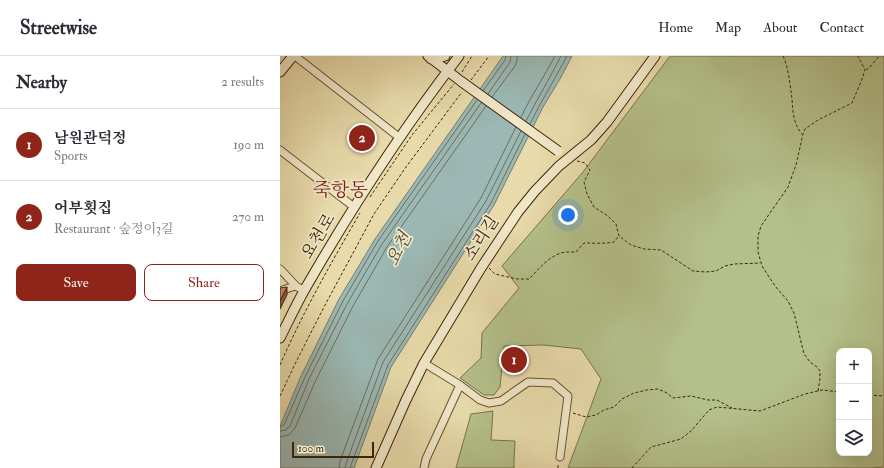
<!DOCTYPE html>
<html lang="en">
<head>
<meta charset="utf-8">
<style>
  :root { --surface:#fff; --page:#f2f2f3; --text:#2b2b33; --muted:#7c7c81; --line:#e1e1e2; --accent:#8f2418 }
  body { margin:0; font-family:"IM FELL Double Pica","Noto Serif KR",serif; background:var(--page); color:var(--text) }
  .controls { position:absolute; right:12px; bottom:12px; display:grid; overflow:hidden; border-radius:8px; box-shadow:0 4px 16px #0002 }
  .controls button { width:36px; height:36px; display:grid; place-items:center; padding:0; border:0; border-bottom:1px solid var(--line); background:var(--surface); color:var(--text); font:20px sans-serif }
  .scale { position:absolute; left:12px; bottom:10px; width:82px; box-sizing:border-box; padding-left:4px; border:2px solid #3e2608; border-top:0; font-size:11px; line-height:14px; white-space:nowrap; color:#3e2608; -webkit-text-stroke:3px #f0e7c8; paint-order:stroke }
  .you { position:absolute; left:288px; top:159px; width:14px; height:14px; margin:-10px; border:3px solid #fff; border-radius:50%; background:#1a73e8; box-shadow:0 0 0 6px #1a73e833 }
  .badge { display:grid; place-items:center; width:26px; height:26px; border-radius:50%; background:var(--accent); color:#fff; font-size:13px; font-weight:700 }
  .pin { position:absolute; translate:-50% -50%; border:2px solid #fff; box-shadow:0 1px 4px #0006 }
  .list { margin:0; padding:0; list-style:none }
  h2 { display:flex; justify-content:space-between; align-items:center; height:52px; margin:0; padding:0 16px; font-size:17px }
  h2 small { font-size:13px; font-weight:400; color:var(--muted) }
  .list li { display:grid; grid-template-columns:26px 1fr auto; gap:12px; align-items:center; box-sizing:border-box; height:72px; padding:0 16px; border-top:1px solid var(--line) }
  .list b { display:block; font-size:15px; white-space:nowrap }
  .list p { margin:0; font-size:13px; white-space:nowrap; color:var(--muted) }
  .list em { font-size:13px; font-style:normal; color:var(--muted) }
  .actions { display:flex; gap:8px; padding:12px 16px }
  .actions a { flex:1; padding:9px 0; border:1px solid var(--accent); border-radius:8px; text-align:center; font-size:14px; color:var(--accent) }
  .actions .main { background:var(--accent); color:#fff }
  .icon { flex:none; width:22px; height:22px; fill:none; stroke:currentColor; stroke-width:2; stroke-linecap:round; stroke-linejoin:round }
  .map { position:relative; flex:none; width:604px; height:412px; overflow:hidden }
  header { display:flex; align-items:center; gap:24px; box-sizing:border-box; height:56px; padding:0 20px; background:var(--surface); border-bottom:1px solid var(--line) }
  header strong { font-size:19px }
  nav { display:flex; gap:22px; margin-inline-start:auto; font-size:14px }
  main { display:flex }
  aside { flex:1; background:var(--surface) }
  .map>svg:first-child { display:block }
  .green { fill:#b4c08a; stroke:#797349; fill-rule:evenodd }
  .water { fill:#9bb8b4; stroke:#767e6f }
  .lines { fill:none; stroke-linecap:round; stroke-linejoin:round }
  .shore { stroke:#6c6f5e; stroke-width:1 }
  .street-casing { stroke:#685330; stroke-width:9 }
  .secondary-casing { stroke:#3e2608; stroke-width:11 }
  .path { stroke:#3e2608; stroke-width:1; stroke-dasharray:3 2; stroke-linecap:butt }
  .street { stroke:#f0e7c8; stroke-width:7 }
  .secondary { stroke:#f0e7c8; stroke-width:9 }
  .secondary-bridge-casing { stroke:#3e2608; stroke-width:11; stroke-linecap:butt }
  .secondary-bridge { stroke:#f0e7c8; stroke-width:9 }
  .shaded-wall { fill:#8c5a4c; stroke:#3e2608 }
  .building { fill:#c8816d; stroke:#3e2608 }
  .labels { text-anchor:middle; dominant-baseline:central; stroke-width:3.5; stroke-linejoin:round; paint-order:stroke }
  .street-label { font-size:17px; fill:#3e2608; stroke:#f0e7c8 }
  .water-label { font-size:18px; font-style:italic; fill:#554a33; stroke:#f0e7c8 }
  .quarter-label { font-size:19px; fill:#7a1f14; stroke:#f0e7c8 }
</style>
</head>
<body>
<header>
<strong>Streetwise</strong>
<nav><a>Home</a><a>Map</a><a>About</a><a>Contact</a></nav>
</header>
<main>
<aside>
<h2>Nearby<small>2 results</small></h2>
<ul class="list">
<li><span class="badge">1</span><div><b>남원관덕정</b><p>Sports</p></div><em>190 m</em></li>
<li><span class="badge">2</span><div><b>어부횟집</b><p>Restaurant · 숲정이3길</p></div><em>270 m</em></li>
</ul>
<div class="actions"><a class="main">Save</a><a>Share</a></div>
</aside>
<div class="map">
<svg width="604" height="412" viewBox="0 0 604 412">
  <rect width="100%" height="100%" fill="#e8daaa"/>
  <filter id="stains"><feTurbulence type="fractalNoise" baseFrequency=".005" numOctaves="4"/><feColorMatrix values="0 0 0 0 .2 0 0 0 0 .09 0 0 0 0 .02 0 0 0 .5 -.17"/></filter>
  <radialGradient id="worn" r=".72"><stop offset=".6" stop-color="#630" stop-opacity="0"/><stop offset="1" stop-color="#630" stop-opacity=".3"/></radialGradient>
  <!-- green -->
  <path class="green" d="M390 0H604V411L591 412H288L321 323 301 293 264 289 224 290 220 331 214 339H204L180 322 201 302 202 277 239 232 222 210 303 116ZM559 295H589V397H559Z
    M213 355 211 384 235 385 234 405V412H176L191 358Z"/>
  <!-- water -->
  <path class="water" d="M223 0H292L280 23 263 51 214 149 111 311 74 412H0V370L21 320 59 243 95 183Z"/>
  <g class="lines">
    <!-- shore -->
    <path class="shore" d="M203 35 225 4 226 0
      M208 38 230 6 231 0
      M212 41 235 10 237 5V0
      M241 61C251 40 264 21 275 0
      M246 65C257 43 270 22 281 0
      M250 68C261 45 275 23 287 0
      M0 370H3L5 367 25 321 63 245 98 185 197 44
      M0 375 6 374 10 370 29 323 67 248 102 188 201 47
      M0 381 9 379 15 372 35 326 73 250 107 191 206 50
      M59 412 60 405 98 303 201 142 236 71
      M65 412 66 408 103 306 206 145 241 75
      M70 412 71 409 108 309 211 147 245 78"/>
    <!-- street casing -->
    <g class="street-casing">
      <path id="street" d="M15 0 120 82
        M0 94 74 151
        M0 213 16 230
        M0 235 15 230 24 234
        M180 329 200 344 209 347 221 345 248 326 273 327 288 340 280 401
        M144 412 146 403 180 329 144 307"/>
    </g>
    <!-- secondary casing -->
    <g class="secondary-casing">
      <path id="secondary" d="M148 0 182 26
        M151 3 165 0
        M0 16 13 0
        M0 282C8 266 16 249 25 233 71 153 122 74 179 0
        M96 412 126 344 144 307 201 212 238 156 255 135 279 110 311 84 327 66 375 0"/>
    </g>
    <!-- path -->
    <path class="path" d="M503 0C509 13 510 29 512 43 513 56 513 67 522 78
      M586 14 590 11 599 0
      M182 16 192 0
      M191 24 209 0
      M297 105 305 107 310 114 304 126 307 138 314 151 328 160 336 168 339 180 351 189 364 193 381 194 413 215 426 216 436 215 445 210 454 208 480 207
      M90 141 132 79 174 28
      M209 212 215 218 237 223H249C259 213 270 198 286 196 289 196 293 196 296 196L304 187C314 187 324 188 334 186L338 181
      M0 309C23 256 51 207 80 157
      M538 335 540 323V315L537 311 530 306 524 298 514 257 508 245 495 230 482 210 478 196V180L481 170 508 131 516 109 523 78 525 73 538 64 572 47 582 23 585 14 578 0
      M589 339 604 340
      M0 340 15 308 44 251 94 158 126 111 182 36
      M293 357 306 361 316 359 324 354 334 351 342 343 354 337 367 334 378 333 387 337 393 342 411 340 428 344H437L452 352
      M278 412V407
      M352 412 371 391 401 383 411 375 429 354 437 351 480 355 525 338 542 334 559 336"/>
    <!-- street -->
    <use href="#street" class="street"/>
    <!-- secondary -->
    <use href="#secondary" class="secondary"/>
    <!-- secondary-bridge casing -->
    <g class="secondary-bridge-casing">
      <path id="secondary-bridge" d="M182 26 278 95"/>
    </g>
    <!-- secondary-bridge -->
    <use href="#secondary-bridge" class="secondary-bridge"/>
  </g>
  <!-- shaded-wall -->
  <path class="shaded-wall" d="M7 231V239L0 253V245Z"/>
  <!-- building -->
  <path class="building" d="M7 231 0 245V232Z"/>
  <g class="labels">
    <!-- street labels -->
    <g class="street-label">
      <text transform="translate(38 180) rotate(-59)">요천로</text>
      <text transform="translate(201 182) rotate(-57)">소리길</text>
    </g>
    <!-- water labels -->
    <g class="water-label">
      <text transform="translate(119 193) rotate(-64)">요천</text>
    </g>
    <!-- quarter labels -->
    <g class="quarter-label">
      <text x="60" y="134">죽항동</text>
    </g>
  </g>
  <rect width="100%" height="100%" filter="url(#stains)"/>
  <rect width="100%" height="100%" fill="url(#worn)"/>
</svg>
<div class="controls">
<button>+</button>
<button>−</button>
<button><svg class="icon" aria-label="layers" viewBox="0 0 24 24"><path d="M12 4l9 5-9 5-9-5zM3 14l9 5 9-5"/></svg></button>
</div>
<div class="scale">100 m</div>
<div class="you"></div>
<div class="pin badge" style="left:234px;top:304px">1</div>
<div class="pin badge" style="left:82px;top:82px">2</div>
</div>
</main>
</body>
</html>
